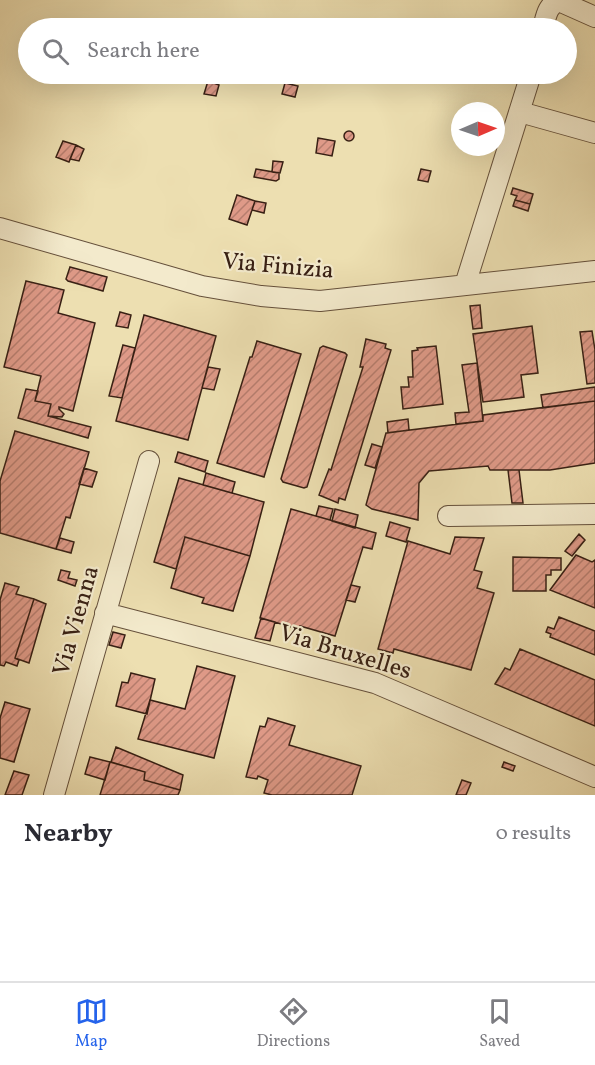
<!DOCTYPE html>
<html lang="en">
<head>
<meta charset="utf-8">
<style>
  :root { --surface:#fff; --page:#f2f2f3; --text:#2b2b33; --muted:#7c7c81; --line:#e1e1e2; --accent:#2563eb }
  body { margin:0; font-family:Vollkorn,serif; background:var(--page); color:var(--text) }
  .compass { position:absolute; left:451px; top:102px; width:54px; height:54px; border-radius:50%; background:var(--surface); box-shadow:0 6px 24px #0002; rotate:88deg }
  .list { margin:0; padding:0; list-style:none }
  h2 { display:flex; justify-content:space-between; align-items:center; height:78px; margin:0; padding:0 24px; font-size:26px }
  h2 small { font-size:20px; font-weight:400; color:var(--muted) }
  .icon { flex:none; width:33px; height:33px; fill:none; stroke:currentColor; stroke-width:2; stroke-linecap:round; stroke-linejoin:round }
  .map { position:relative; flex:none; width:595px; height:795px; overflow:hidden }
  .search { position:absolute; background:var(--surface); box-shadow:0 6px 24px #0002; left:18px; right:18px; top:18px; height:66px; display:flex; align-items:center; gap:15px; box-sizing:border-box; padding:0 21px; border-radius:33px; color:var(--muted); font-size:22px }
  .sheet { height:186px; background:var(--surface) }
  nav { display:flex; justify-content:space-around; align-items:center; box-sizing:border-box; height:84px; border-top:2px solid var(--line); background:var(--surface); font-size:16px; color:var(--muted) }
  nav a { display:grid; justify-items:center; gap:3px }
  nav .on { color:var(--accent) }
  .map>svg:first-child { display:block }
  .building { fill:url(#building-hatch); stroke:#382014; stroke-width:1.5 }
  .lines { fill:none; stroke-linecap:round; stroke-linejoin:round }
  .minor-casing { stroke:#65503b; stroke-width:22 }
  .minor { stroke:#f3eacc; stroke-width:20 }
  .labels { text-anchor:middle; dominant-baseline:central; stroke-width:4.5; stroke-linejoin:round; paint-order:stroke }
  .street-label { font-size:24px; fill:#382014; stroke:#f3eacc }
</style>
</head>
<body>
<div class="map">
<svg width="595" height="795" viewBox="0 0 595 795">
  <defs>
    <pattern id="building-hatch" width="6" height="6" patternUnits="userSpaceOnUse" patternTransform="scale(1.5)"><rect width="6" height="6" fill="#df9a88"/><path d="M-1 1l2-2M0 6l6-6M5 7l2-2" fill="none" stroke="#b67d6e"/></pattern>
  </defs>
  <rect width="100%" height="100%" fill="#eddfb1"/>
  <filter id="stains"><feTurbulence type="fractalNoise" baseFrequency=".00333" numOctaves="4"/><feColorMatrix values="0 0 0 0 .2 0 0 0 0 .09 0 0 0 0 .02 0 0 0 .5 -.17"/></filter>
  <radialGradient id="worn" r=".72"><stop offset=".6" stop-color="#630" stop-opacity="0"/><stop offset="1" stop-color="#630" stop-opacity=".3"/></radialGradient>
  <!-- building -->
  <path class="building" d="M229 74H254L253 79Z
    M208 81 219 85 216 96 204 94Z
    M285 83 298 86 295 97 282 94Z
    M344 136a5 5 0 1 1 10 0a5 5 0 1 1-10 0Z
    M318 138 335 141 332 156 316 153Z
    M63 141 76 145 69 162 56 157Z
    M76 145 84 149 79 161 70 159Z
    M273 161 283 162 280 173 272 172Z
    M256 169 279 173V179L276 181 254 177Z
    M421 169 431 171 428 182 418 180Z
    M513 188 533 194 530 204 515 200 517 196 511 194Z
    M237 195 255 201 247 225 229 219Z
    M515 200 530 204 528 211 513 206Z
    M255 201 266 203 264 213 252 210Z
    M70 267 107 277 103 291 68 281 66 279Z
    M26 281 64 290 58 313 95 323 73 411 59 407V409L64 414 62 417 48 416 51 404 35 401 41 376 4 367Z
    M480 305 482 328 473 329 470 306Z
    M120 312 131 315 128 328 116 326Z
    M144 315 216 336 188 440 116 421Z
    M532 326 538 373 521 375 524 397 483 402 473 334Z
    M592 331 595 350V383L587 384 580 332Z
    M366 339 386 344 385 348 391 350 345 500 339 498 338 503 319 495 329 469 331 470 363 367H360Z
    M257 341 301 354 264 477 217 463 250 357H252Z
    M123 345 135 348 122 398 109 396Z
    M323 346 345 353 347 355 307 487 304 488 283 482 281 479 320 348Z
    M436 346 443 404 403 409 401 387H409L408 377H413L412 351 418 350 417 348Z
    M477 363 483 421 456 424 455 413 469 412 462 365Z
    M208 367 220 369 214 390 202 388Z
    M595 387V401L543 408 541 395Z
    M26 389 38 391 35 401 51 404 48 416 91 427 88 438 18 418Z
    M595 401V463L550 470H490L488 466 429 471 419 483 418 520 372 509 366 505 386 433 483 421V415Z
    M408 419 409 430 388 433 387 422Z
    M15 431 89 452 70 518 66 517 56 549 0 533V481Z
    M372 444 382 447 375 468 365 465Z
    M178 452 208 461 205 472 175 462Z
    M84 468 97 472 92 487 79 484Z
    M508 470H519L523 503H512Z
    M206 473 235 482 232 493 203 485Z
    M179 478 264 502 250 556 185 537 176 569 154 562Z
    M319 506 333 509 330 520 316 516Z
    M291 509 376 533 372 549 363 547 335 636 300 626 299 629 260 618Z
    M335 509 358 515 355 528 332 521Z
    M390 522 410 528 406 542 386 536Z
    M579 534 585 540 572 556 565 551Z
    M185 537 250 556 233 611 202 603 204 598 171 588Z
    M455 537 484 538 474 570 482 572 477 588 494 593 471 670 394 649 393 653 378 649 408 541 450 554Z
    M60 538 74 542 71 553 56 549Z
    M576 555 592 562 595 560V608L550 590Z
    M513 557 561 558V570H551V575H546V591H513Z
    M61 570 70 572 68 578 77 580 75 586 58 580Z
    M5 583 19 587 16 594 34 599 15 658 19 660 17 666 6 662 4 666 0 665V600Z
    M351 585 360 587 355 602 346 600Z
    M34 599 46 604 29 663 15 658Z
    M559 617 595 631V655L550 637 551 634 546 632 548 627 554 629Z
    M261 618 275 622 270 641 255 638Z
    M113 632 125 635 121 648 109 645Z
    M520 649 595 680V726L495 684 505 668 510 670Z
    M197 666 235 676 214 758 138 739 150 700 185 709Z
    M131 673 155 679 147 714 116 706 122 682 128 683Z
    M5 702 30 709 14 762 0 758V718Z
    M268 718 295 726 289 745 361 766 352 795H272L264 793 268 780 258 776 257 779 246 777 260 726 265 727Z
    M116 747 183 775 180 790 144 780 145 772 111 762Z
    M90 757 110 762 105 780 85 774Z
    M110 762 145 772 144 780 180 790 178 795H100Z
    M504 762 515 766 513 771 502 767Z
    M14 771 29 775 22 795H5Z
    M462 780 471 783 466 795H456Z"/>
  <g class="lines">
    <!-- minor casing -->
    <g class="minor-casing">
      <path id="minor" d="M543 28C546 17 547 5 559 1L595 17
        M520 112 595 133
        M0 228 202 286 261 296 320 301 595 271
        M465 285 531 74
        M448 516 595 514
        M105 613 375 683 595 777
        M54 795 149 461"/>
    </g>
    <!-- minor -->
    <use href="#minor" class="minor"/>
  </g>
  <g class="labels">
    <!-- street labels -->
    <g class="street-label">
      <text transform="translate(278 267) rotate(5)">Via Finizia</text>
      <text transform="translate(77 621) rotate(-74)">Via Vienna</text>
      <text transform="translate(345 653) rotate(17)">Via Bruxelles</text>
    </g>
  </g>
  <rect width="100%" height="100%" filter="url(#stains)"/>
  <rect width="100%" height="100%" fill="url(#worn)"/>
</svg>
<svg class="compass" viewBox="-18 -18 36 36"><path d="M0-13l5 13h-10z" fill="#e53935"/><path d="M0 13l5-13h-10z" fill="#7c7c81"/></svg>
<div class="search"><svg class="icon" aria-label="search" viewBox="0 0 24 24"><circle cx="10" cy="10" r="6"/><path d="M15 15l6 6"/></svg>Search here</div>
</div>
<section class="sheet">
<h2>Nearby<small>0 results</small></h2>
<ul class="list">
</ul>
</section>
<nav>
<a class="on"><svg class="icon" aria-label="map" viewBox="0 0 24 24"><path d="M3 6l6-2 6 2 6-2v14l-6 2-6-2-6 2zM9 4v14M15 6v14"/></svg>Map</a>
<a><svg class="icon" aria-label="directions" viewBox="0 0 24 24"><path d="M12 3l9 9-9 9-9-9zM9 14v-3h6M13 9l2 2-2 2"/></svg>Directions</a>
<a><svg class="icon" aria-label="saved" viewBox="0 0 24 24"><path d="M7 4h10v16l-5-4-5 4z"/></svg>Saved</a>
</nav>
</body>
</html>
